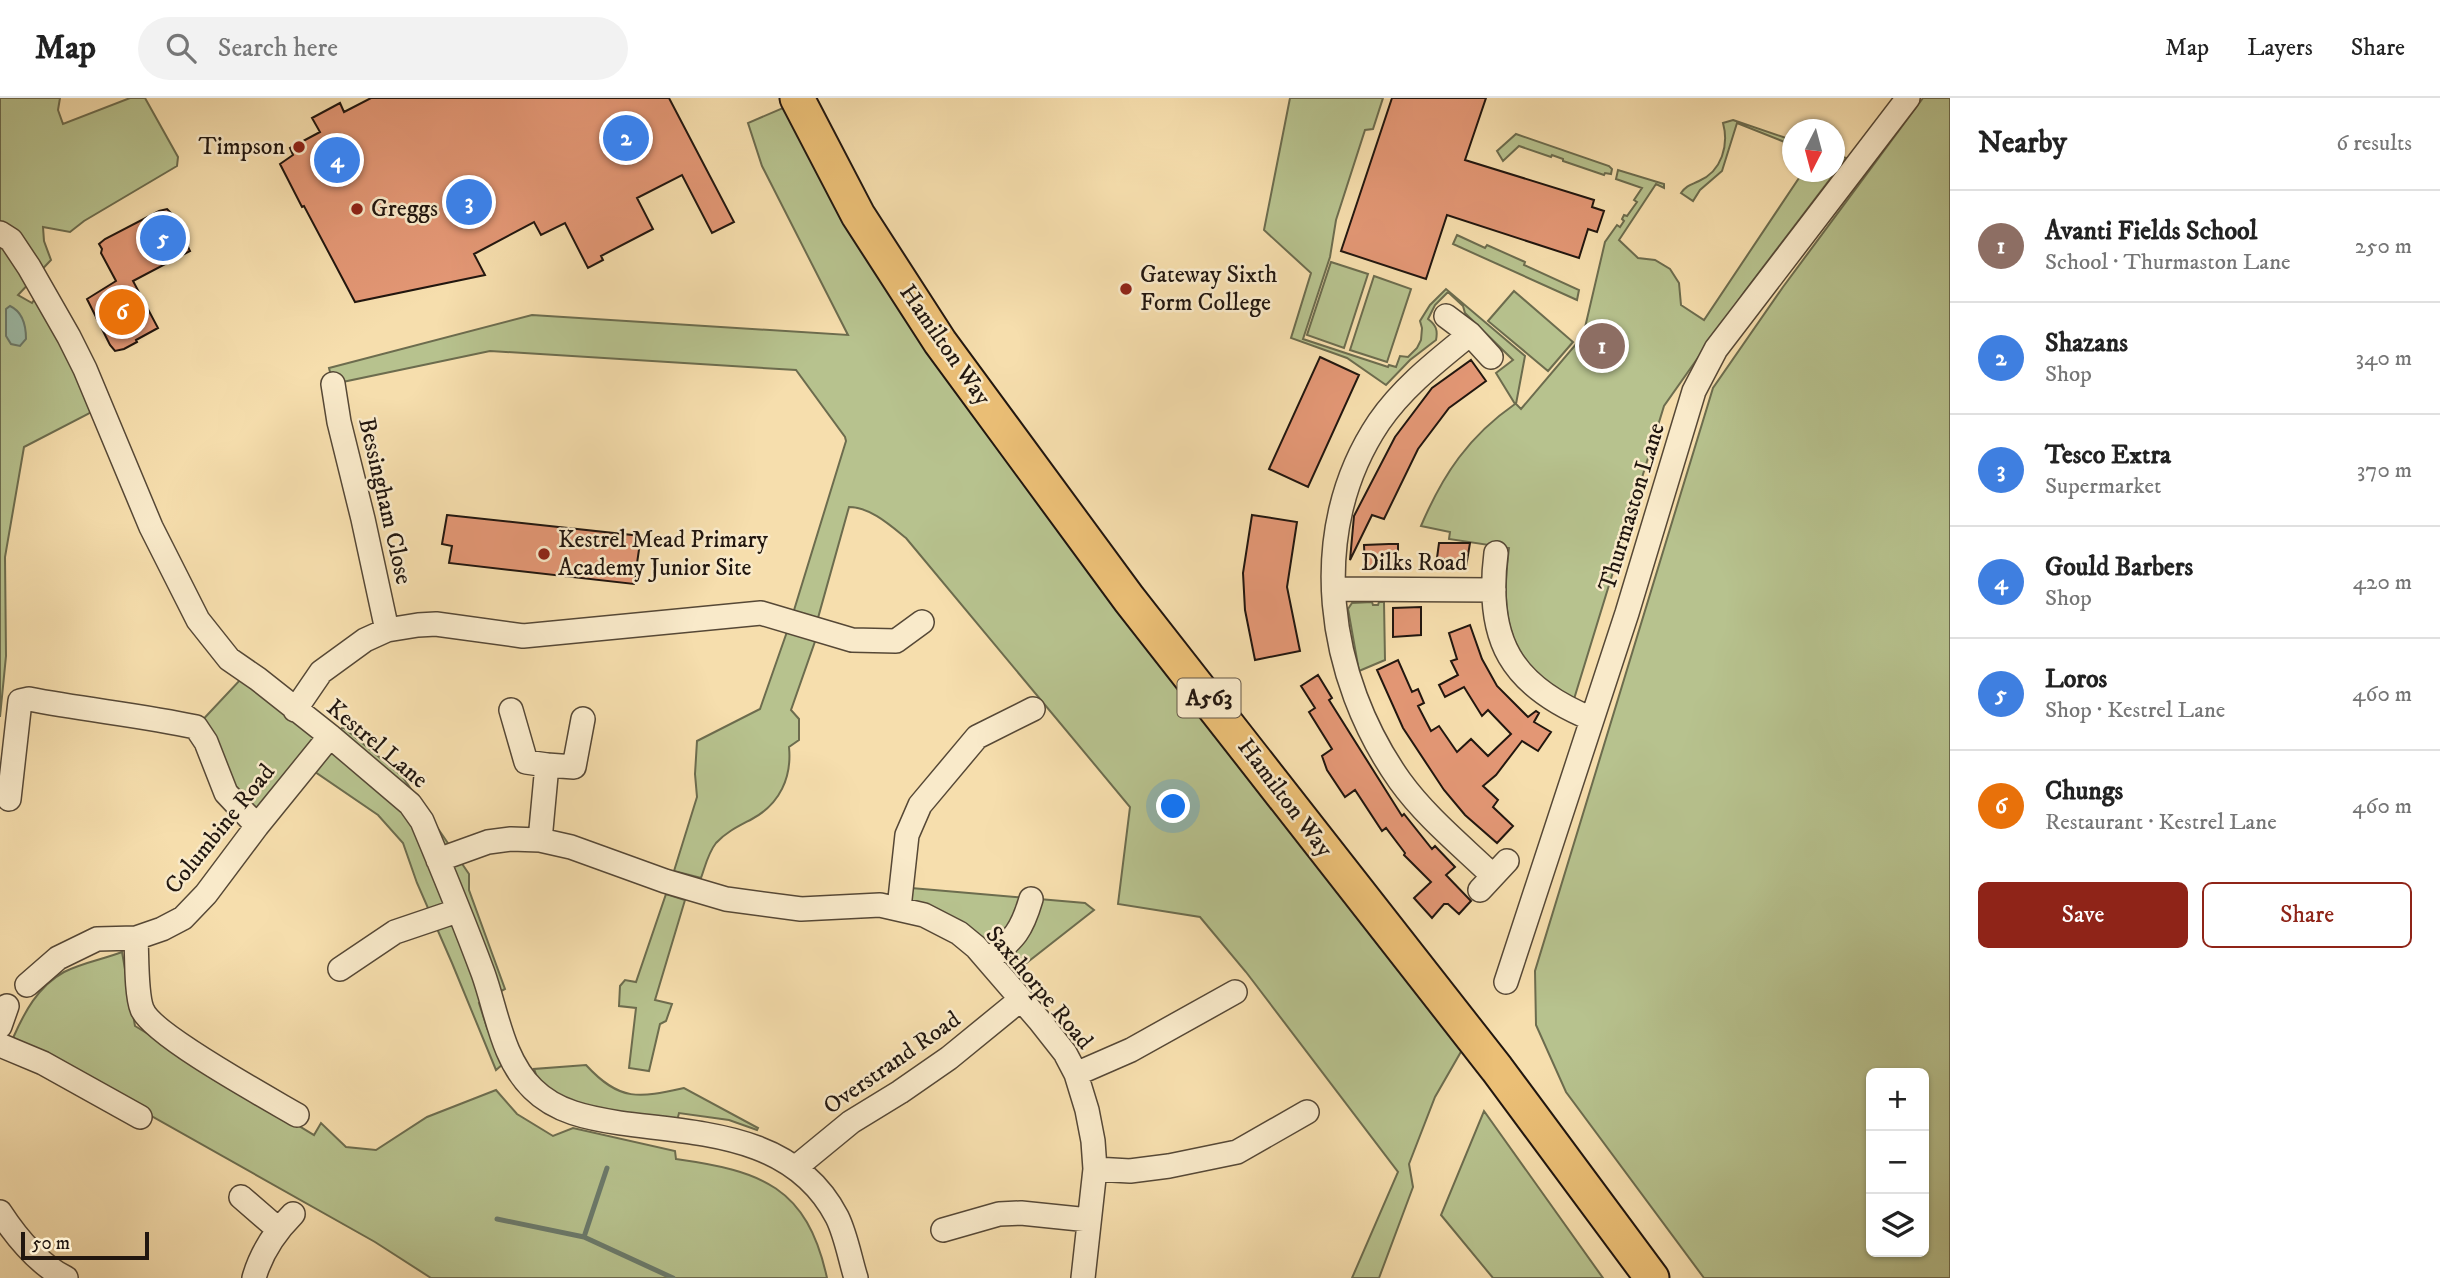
<!DOCTYPE html>
<html lang="en">
<head>
<meta charset="utf-8">
<style>
  :root { --surface:#fff; --page:#f2f2f2; --text:#222; --muted:#767676; --line:#e0e0e0; --accent:#8f2418 }
  body { margin:0; font-family:"IM FELL DW Pica",serif; background:var(--page); color:var(--text) }
  .controls { position:absolute; right:21px; bottom:21px; display:grid; overflow:hidden; border-radius:10px; box-shadow:0 2px 5px #0004 }
  .controls button { width:63px; height:63px; display:grid; place-items:center; padding:0; border:0; border-bottom:2px solid var(--line); background:var(--surface); color:var(--text); font:35px sans-serif }
  .compass { position:absolute; left:1782px; top:21px; width:63px; height:63px; border-radius:50%; background:var(--surface); box-shadow:0 2px 5px #0004; rotate:186deg }
  .scale { position:absolute; left:21px; bottom:18px; width:128px; box-sizing:border-box; padding-left:7px; border:4px solid #21160f; border-top:0; font-size:19px; line-height:24px; white-space:nowrap; color:#21160f; -webkit-text-stroke:5px #f9eaca; paint-order:stroke }
  .you { position:absolute; left:1174px; top:709px; width:24px; height:24px; margin:-18px; border:5px solid #fff; border-radius:50%; background:#1a73e8; box-shadow:0 0 0 10px #1a73e833 }
  .badge { display:grid; place-items:center; width:46px; height:46px; border-radius:50%; background:var(--accent); color:#fff; font-size:23px; font-weight:700 }
  .pin { position:absolute; translate:-50% -50%; border:4px solid #fff; box-shadow:0 2px 7px #0006 }
  .list { margin:0; padding:0; list-style:none }
  h2 { display:flex; justify-content:space-between; align-items:center; height:91px; margin:0; padding:0 28px; font-size:30px }
  h2 small { font-size:23px; font-weight:400; color:var(--muted) }
  .list li { display:grid; grid-template-columns:46px 1fr auto; gap:21px; align-items:center; box-sizing:border-box; height:112px; padding:0 28px; border-top:2px solid var(--line) }
  .list b { display:block; font-size:26px; white-space:nowrap }
  .list p { margin:0; font-size:23px; white-space:nowrap; color:var(--muted) }
  .list em { font-size:23px; font-style:normal; color:var(--muted) }
  .actions { display:flex; gap:14px; padding:21px 28px }
  .actions a { flex:1; padding:16px 0; border:2px solid var(--accent); border-radius:10px; text-align:center; font-size:24px; color:var(--accent) }
  .actions .main { background:var(--accent); color:#fff }
  .icon { flex:none; width:38px; height:38px; fill:none; stroke:currentColor; stroke-width:2; stroke-linecap:round; stroke-linejoin:round }
  .map { position:relative; flex:none; width:1950px; height:1180px; overflow:hidden }
  header { display:flex; align-items:center; gap:42px; box-sizing:border-box; height:98px; padding:0 35px; background:var(--surface); border-bottom:2px solid var(--line) }
  header strong { font-size:33px }
  nav { display:flex; gap:38px; margin-inline-start:auto; font-size:24px }
  .search { width:490px; height:63px; background:var(--page); display:flex; align-items:center; gap:18px; box-sizing:border-box; padding:0 24px; border-radius:38px; color:var(--muted); font-size:26px }
  main { display:flex }
  aside { flex:1; background:var(--surface) }
  .map>svg:first-child { display:block }
  .green { fill:#b7c28e; stroke:#6c6c4e; stroke-width:2; fill-rule:evenodd }
  .water { fill:#9dbca9; stroke:#6b7a6b; stroke-width:2 }
  .lines { fill:none; stroke-linecap:round; stroke-linejoin:round }
  .stream { stroke:#6b7a6b; stroke-width:5 }
  .building { fill:#e39775; stroke:#21160f; stroke-width:2 }
  .minor-casing { stroke:#564836; stroke-width:26 }
  .highway-casing { stroke:#21160f; stroke-width:37 }
  .minor { stroke:#f9eaca; stroke-width:23 }
  .highway { stroke:#ebbf76; stroke-width:33 }
  .poi-dot { fill:#8f2418; stroke:#f9eaca; stroke-width:2.5 }
  .labels { text-anchor:middle; dominant-baseline:central; stroke-width:5; stroke-linejoin:round; paint-order:stroke }
  .shield { fill:#f9eaca; stroke:#625647; stroke-width:2 }
  .shield-label { font-size:23px; font-weight:bold; fill:#21160f }
  .poi-label { font-size:24px; fill:#21160f; stroke:#f9eaca; text-anchor:start }
  .street-label { font-size:24px; fill:#21160f; stroke:#f9eaca }
</style>
</head>
<body>
<header>
<strong>Map</strong>
<div class="search"><svg class="icon" aria-label="search" viewBox="0 0 24 24"><circle cx="10" cy="10" r="6"/><path d="M15 15l6 6"/></svg>Search here</div>
<nav><a>Map</a><a>Layers</a><a>Share</a></nav>
</header>
<main>
<div class="map">
<svg width="1950" height="1180" viewBox="0 0 1950 1180">
  <rect width="100%" height="100%" fill="#f6dead"/>
  <filter id="stains"><feTurbulence type="fractalNoise" baseFrequency=".00286" numOctaves="4"/><feColorMatrix values="0 0 0 0 .2 0 0 0 0 .09 0 0 0 0 .02 0 0 0 .5 -.17"/></filter>
  <radialGradient id="worn" r=".72"><stop offset=".6" stop-color="#630" stop-opacity="0"/><stop offset="1" stop-color="#630" stop-opacity=".3"/></radialGradient>
  <!-- green -->
  <path class="green" d="M0 0H60L58 12 63 26 130 0H145L178 59 177 68 84 123 70 134 43 129 44 143 51 162 18 197 32 205 42 190 100 307 88 316 24 349 5 459 6 558 0 619Z
    M1290 0H1383L1373 31 1365 32 1336 122 1330 159 1303 241 1388 269 1389 267 1396 269 1400 258 1408 259 1417 250 1421 242 1422 230 1420 223 1430 207 1446 191 1525 258 1516 306 1521 311 1583 238 1605 144 1617 127 1620 129 1624 123 1622 121 1624 117 1627 118 1637 104 1634 102 1642 90 1616 81 1618 72 1664 86V90L1656 86 1619 142 1638 160 1655 162 1670 171 1679 185 1681 207 1704 222 1803 74H1834L1835 56 1846 60 1745 193 1664 308 1574 601C1507 566 1500 520 1509 450L1449 441 1450 434 1421 428C1443 376 1469 338 1515 306L1496 275 1513 262 1465 215 1463 208 1448 194 1435 207 1428 221C1436 227 1438 232 1436 242L1410 262 1386 287 1347 260 1291 240 1311 175 1264 132Z
    M1923 0H1950V1180H1704L1566 994 1536 927 1535 873 1713 290 1783 189ZM1871 975H1924V1154H1871Z
    M790 7 970 285 1470 938 1435 999 1409 1066 1413 1089 1379 1180H1352L1398 1074 1246 874 1200 819 1118 806 1130 709 906 440C890 427 870 409 849 409L816 527 791 522 846 343 845 339 796 272 490 253 333 286 329 270 532 217 848 237 762 68 748 25Z
    M1733 22 1792 42V47L1737 25 1722 73 1700 92 1693 103 1681 95C1687 87 1691 87 1699 83 1722 73 1729 47 1723 25Z
    M1516 36 1609 68 1612 71 1611 76 1605 75 1604 77 1563 63V61L1552 57 1551 59 1519 48 1503 63 1497 53Z
    M1457 137 1485 150 1487 147 1525 164 1524 167 1579 192 1577 202 1453 146Z
    M1331 164 1368 176 1344 250 1307 237Z
    M1374 178 1411 191 1387 264 1350 252Z
    M1514 193 1573 244 1548 273 1488 223Z
    M1372 504 1373 507H1378L1379 504H1384L1385 562 1359 573 1348 511 1352 505Z
    M789 528 819 532 791 612 799 621V642L789 649C792 679 780 706 752 721 739 728 726 734 716 745 708 755 705 769 701 780L674 773 697 699 695 676 697 643 760 611Z
    M240 582 320 640 254 725 196 629Z
    M343 629 402 678 469 776V792L505 891 479 905 487 930 503 966 496 972 452 865 417 785 403 745 378 717 305 667Z
    M911 790 1085 805 1094 812 1010 878 916 807 910 801Z
    M666 796 685 802 655 902 672 906 666 923 660 926 649 973 629 970 636 910 619 908 620 888 625 882 636 884Z
    M122 854 135 928 314 1037 321 1025 346 1049 376 1052 427 1019 496 992 517 1016 553 1038 573 1030 675 1053 676 1061C761 1073 807 1088 827 1180H431L375 1144 13 940C24 915 38 888 64 874 81 865 104 861 122 854Z
    M586 967C620 1004 639 1000 684 990L758 1030 757 1032 729 1022 679 1015 677 1023C645 1019 560 1013 540 986 537 983 536 975 534 971Z
    M1484 1013 1603 1180H1493L1441 1117Z"/>
  <!-- water -->
  <path class="water" d="M10 208C23 214 26 228 26 241L20 248 11 246 6 238V211Z"/>
  <g class="lines">
    <!-- stream -->
    <path class="stream" d="M497 1121 584 1139 673 1180
      M584 1139 607 1070"/>
  </g>
  <!-- building -->
  <path class="building" d="M371 0H669L734 124 712 135 682 77 637 100 653 131 601 158 603 162 588 170 565 125 541 137 534 124 474 156 485 177 355 204 304 108 302 109 280 66 293 57 290 50 320 34 312 20 340 5 344 14Z
    M1392 0H1486L1465 62 1594 102 1592 109 1604 113 1597 134 1588 131 1579 160 1447 117 1426 181 1341 153Z
    M167 111 173 117 190 153 133 183 158 230 136 242 137 244 124 251 115 253 110 247 87 201 116 183 101 155 102 151 99 146 105 141 159 113Z
    M1320 259 1359 277 1308 389 1269 371Z
    M1471 262 1486 283 1449 310 1418 351 1384 421 1372 417 1350 462 1354 418 1395 339 1432 290Z
    M447 417 641 438 634 486 449 465 452 448 442 446Z
    M1252 417 1297 424 1287 489 1300 553 1255 562 1245 512 1243 475Z
    M1439 445H1470L1466 469 1444 466 1445 461 1437 460Z
    M1389 446H1398V469H1365L1364 447Z
    M1421 509V537L1393 539V510Z
    M1470 527 1482 561 1497 588 1528 619 1536 613 1539 615 1534 624 1551 634 1538 653 1522 643 1496 677 1483 688 1498 702 1493 709 1513 728 1497 745 1465 717 1444 692 1403 630 1377 572 1398 562 1412 594 1418 591 1424 605 1418 608 1431 633 1439 628 1457 654 1471 641 1488 658 1511 636 1488 612 1482 618 1464 589 1445 599 1439 587 1458 577 1451 563 1457 561 1449 535Z
    M1318 577 1332 600 1329 602 1402 718 1404 716 1432 751 1435 748 1455 769 1446 777 1471 803 1459 816 1448 806H1444L1432 820 1414 800 1431 784 1404 757 1405 755 1386 730 1382 733 1355 692 1345 699 1327 672 1322 658 1332 651 1309 614 1315 610 1301 588Z"/>
  <g class="lines">
    <!-- minor casing -->
    <g class="minor-casing">
      <path id="minor" d="M0 135 11 142 29 169 69 239 85 271 151 429 198 522 229 561 258 581 330 638 410 706 422 723C443 773 464 824 483 875 497 914 502 961 533 991 556 1014 588 1020 620 1025 701 1036 794 1036 837 1119 846 1137 850 1161 856 1180
        M1446 218 1470 236 1491 259
        M1470 236C1437 263 1403 289 1379 324 1305 434 1327 580 1400 683 1426 719 1462 748 1493 778
        M333 286 339 324 363 421 387 532
        M1496 455C1485 542 1511 588 1592 621
        M1334 491 1494 492
        M295 612 321 574 365 542 387 532 418 527 436 526 523 538 761 515 852 542 896 543 922 524
        M511 612 526 664 547 667
        M9 701 20 603 29 601C85 612 141 617 196 629L206 644 226 695 257 728
        M540 742 547 667 574 669 583 621
        M438 762 488 744 511 741 540 742 571 749 665 783 726 801 801 811 880 807 924 817 959 835 976 849 1039 922 1065 955 1076 976 1087 1012 1093 1043 1095 1071 1083 1180
        M1480 792 1507 763
        M899 810 907 737 920 707 977 639 1033 611
        M136 840C137 858 136 896 142 911 151 936 268 1000 297 1017
        M988 863C1014 840 1021 835 1031 801
        M340 871 395 834 457 813
        M1506 884 1627 515 1694 293 1716 251 1908 0
        M27 887 58 860 97 841 136 840 162 831 183 820 206 796 257 728 330 638
        M0 928 7 908
        M0 947 43 965 140 1019
        M1076 976 1131 952 1235 894
        M795 1070 851 1024 900 994 949 960 1020 902
        M1095 1071 1130 1073 1169 1068 1237 1054 1307 1014
        M241 1099 278 1131
        M0 1114C17 1140 38 1166 66 1180
        M943 1132 999 1116 1021 1115 1089 1122
        M254 1180C261 1155 275 1134 293 1116"/>
    </g>
    <!-- highway casing -->
    <g class="highway-casing">
      <path id="highway" d="M797 0 858 117 940 244 1129 501 1497 971 1652 1180"/>
    </g>
    <!-- minor -->
    <use href="#minor" class="minor"/>
    <!-- highway -->
    <use href="#highway" class="highway"/>
  </g>
  <!-- markers -->
  <g class="poi-dot">
    <circle cx="299" cy="49" r="7"/>
    <circle cx="357" cy="111" r="7"/>
    <circle cx="1126" cy="191" r="7"/>
    <circle cx="544" cy="456" r="7"/>
  </g>
  <g class="labels">
    <!-- shield labels -->
    <rect class="shield" x="1177.5" y="580.5" width="63" height="39" rx="5"/>
    <g class="shield-label">
      <text x="1209" y="600">A563</text>
    </g>
    <!-- poi labels -->
    <g class="poi-label">
      <text x="285" y="49" text-anchor="end">Timpson</text>
      <text x="371" y="111">Greggs</text>
      <text x="1140" y="177">Gateway Sixth<tspan x="1140" dy="28">Form College</tspan></text>
      <text x="558" y="442">Kestrel Mead Primary<tspan x="558" dy="28">Academy Junior Site</tspan></text>
    </g>
    <!-- street labels -->
    <g class="street-label">
      <text transform="translate(945 247) rotate(55)">Hamilton Way</text>
      <text transform="translate(385 403) rotate(77)">Bessingham Close</text>
      <text transform="translate(1632 409) rotate(-73)">Thurmaston Lane</text>
      <text x="1414" y="465">Dilks Road</text>
      <text transform="translate(377 646) rotate(40)">Kestrel Lane</text>
      <text transform="translate(1285 700) rotate(53)">Hamilton Way</text>
      <text transform="translate(220 731) rotate(-51)">Columbine Road</text>
      <text transform="translate(1039 890) rotate(50)">Saxthorpe Road</text>
      <text transform="translate(892 965) rotate(-35)">Overstrand Road</text>
    </g>
  </g>
  <rect width="100%" height="100%" filter="url(#stains)"/>
  <rect width="100%" height="100%" fill="url(#worn)"/>
</svg>
<div class="controls">
<button>+</button>
<button>−</button>
<button><svg class="icon" aria-label="layers" viewBox="0 0 24 24"><path d="M12 4l9 5-9 5-9-5zM3 14l9 5 9-5"/></svg></button>
</div>
<svg class="compass" viewBox="-18 -18 36 36"><path d="M0-13l5 13h-10z" fill="#e53935"/><path d="M0 13l5-13h-10z" fill="#767676"/></svg>
<div class="scale">50 m</div>
<div class="you"></div>
<div class="pin badge" style="left:1602px;top:248px;background:#8d6e63">1</div>
<div class="pin badge" style="left:626px;top:40px;background:#3f7fe0">2</div>
<div class="pin badge" style="left:469px;top:104px;background:#3f7fe0">3</div>
<div class="pin badge" style="left:337px;top:62px;background:#3f7fe0">4</div>
<div class="pin badge" style="left:163px;top:140px;background:#3f7fe0">5</div>
<div class="pin badge" style="left:122px;top:214px;background:#e8710a">6</div>
</div>
<aside>
<h2>Nearby<small>6 results</small></h2>
<ul class="list">
<li><span class="badge" style="background:#8d6e63">1</span><div><b>Avanti Fields School</b><p>School · Thurmaston Lane</p></div><em>250 m</em></li>
<li><span class="badge" style="background:#3f7fe0">2</span><div><b>Shazans</b><p>Shop</p></div><em>340 m</em></li>
<li><span class="badge" style="background:#3f7fe0">3</span><div><b>Tesco Extra</b><p>Supermarket</p></div><em>370 m</em></li>
<li><span class="badge" style="background:#3f7fe0">4</span><div><b>Gould Barbers</b><p>Shop</p></div><em>420 m</em></li>
<li><span class="badge" style="background:#3f7fe0">5</span><div><b>Loros</b><p>Shop · Kestrel Lane</p></div><em>460 m</em></li>
<li><span class="badge" style="background:#e8710a">6</span><div><b>Chungs</b><p>Restaurant · Kestrel Lane</p></div><em>460 m</em></li>
</ul>
<div class="actions"><a class="main">Save</a><a>Share</a></div>
</aside>
</main>
</body>
</html>
